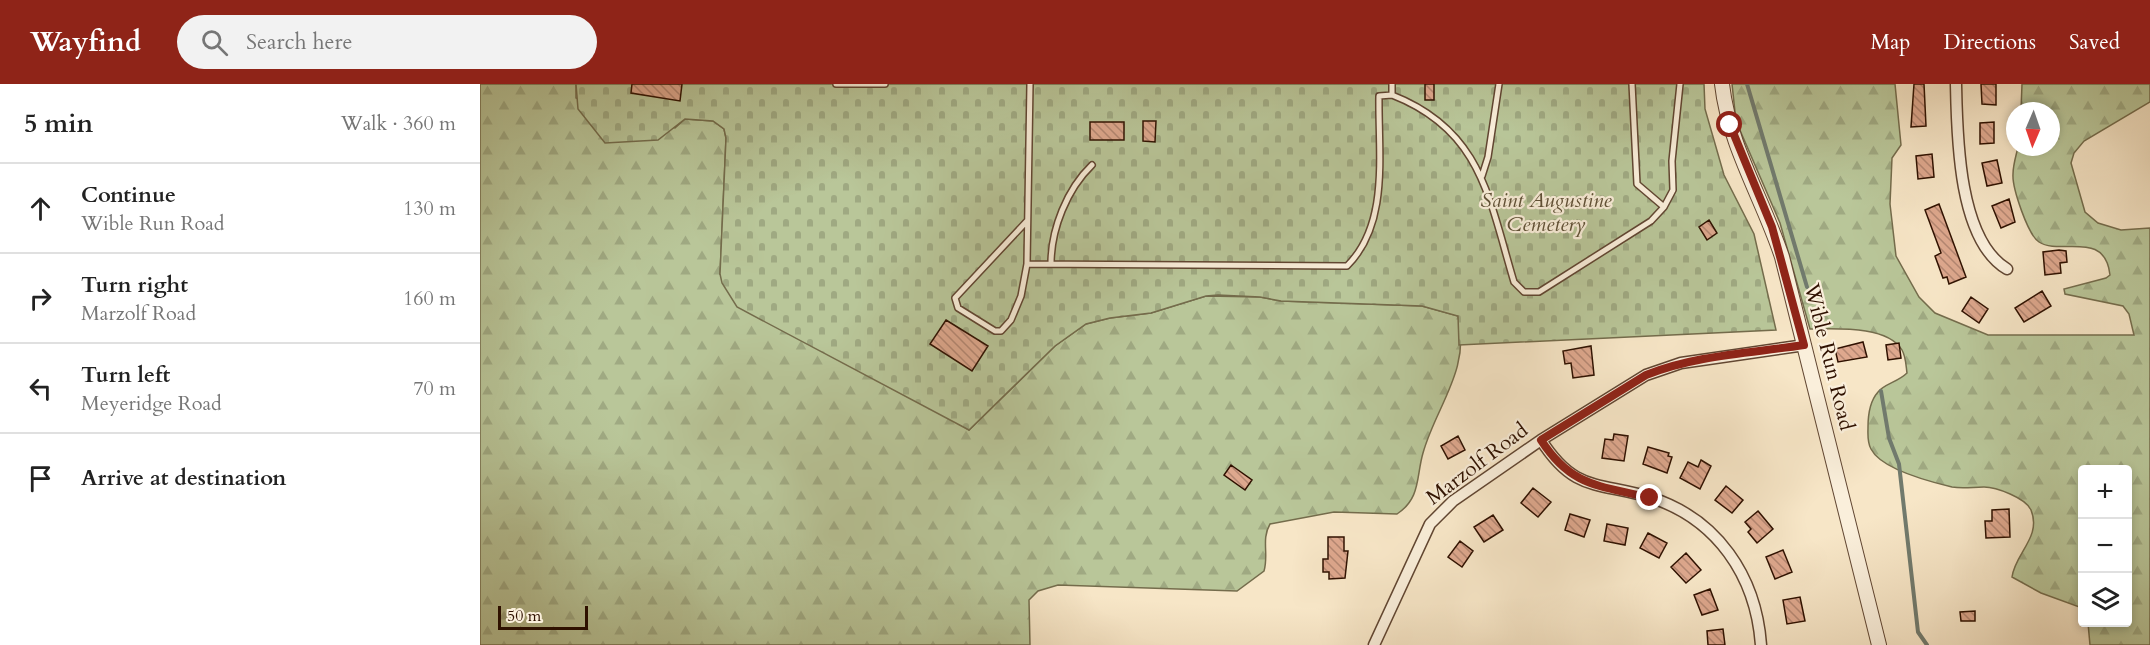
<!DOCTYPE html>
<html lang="en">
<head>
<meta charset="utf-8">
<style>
  :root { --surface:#fff; --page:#f2f2f2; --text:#222; --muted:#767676; --line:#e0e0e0; --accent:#8f2418 }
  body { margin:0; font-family:Cardo,serif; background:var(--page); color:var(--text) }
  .controls { position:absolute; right:18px; bottom:18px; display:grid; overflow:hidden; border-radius:6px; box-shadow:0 3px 9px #0003 }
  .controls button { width:54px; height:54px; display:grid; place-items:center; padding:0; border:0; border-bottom:2px solid var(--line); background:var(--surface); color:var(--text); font:30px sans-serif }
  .compass { position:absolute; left:1526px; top:18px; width:54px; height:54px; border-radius:50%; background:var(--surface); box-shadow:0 3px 9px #0003; rotate:182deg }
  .scale { position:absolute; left:18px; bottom:15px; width:90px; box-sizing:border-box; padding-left:6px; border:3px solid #2f1100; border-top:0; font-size:16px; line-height:21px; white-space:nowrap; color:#2f1100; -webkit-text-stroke:4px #faefdb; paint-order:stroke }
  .stop { position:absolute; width:18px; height:18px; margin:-14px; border:4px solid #8f2418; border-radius:50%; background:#fff }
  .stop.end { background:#8f2418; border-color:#fff; box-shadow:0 2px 6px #0008 }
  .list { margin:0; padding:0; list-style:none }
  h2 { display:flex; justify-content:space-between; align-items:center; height:78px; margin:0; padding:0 24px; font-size:26px }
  h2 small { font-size:20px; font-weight:400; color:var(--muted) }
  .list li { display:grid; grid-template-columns:39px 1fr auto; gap:18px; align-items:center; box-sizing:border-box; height:90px; padding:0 24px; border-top:2px solid var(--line) }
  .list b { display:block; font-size:22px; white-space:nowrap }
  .list p { margin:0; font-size:20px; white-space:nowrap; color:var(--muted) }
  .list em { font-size:20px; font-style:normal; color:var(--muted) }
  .icon { flex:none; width:33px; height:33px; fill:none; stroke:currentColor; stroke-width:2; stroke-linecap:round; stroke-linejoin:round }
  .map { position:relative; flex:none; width:1670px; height:561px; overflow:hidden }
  header { display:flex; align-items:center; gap:36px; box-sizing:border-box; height:84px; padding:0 30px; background:var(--accent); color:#fff }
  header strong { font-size:28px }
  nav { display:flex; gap:33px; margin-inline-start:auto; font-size:21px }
  .search { width:420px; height:54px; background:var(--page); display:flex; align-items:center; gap:15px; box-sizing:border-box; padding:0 21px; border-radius:33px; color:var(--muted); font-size:22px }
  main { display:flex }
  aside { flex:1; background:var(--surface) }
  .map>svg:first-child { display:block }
  .forest { fill:url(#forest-firs); stroke:#746c4c; stroke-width:1.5 }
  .cemetery { fill:url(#cemetery-stones); stroke:#746c4c; stroke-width:1.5 }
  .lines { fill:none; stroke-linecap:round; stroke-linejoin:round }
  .stream { stroke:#717a6d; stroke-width:4 }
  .building { fill:url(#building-back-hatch); stroke:#2f1100; stroke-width:1.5 }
  .service-casing { stroke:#614632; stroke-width:8 }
  .minor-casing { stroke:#614632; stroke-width:13 }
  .tertiary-casing { stroke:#614632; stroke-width:16 }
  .service { stroke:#faefdb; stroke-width:5 }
  .minor { stroke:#faefdb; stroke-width:10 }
  .tertiary { stroke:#faefdb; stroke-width:14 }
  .route { stroke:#8f2418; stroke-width:8 }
  .labels { text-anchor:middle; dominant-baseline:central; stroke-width:4.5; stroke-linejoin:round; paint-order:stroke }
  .park-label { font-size:21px; font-style:italic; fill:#5f5036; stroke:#faefdb }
  .street-label { font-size:21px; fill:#2f1100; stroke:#faefdb }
</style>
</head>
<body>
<header>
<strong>Wayfind</strong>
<div class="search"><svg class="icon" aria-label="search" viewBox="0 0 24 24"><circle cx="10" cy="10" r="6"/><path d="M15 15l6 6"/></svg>Search here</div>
<nav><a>Map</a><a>Directions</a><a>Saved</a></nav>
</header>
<main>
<aside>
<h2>5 min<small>Walk · 360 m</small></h2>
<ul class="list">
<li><svg class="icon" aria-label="ahead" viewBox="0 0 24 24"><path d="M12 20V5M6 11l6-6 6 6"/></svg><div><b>Continue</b><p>Wible Run Road</p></div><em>130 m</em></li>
<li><svg class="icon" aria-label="right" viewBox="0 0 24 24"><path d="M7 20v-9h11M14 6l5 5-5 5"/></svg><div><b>Turn right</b><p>Marzolf Road</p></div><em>160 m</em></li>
<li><svg class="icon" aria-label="left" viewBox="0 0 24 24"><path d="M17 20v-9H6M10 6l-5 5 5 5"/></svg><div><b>Turn left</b><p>Meyeridge Road</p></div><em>70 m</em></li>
<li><svg class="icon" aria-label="arrive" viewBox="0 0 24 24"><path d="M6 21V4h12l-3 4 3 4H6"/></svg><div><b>Arrive at destination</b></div></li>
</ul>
</aside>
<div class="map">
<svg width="1670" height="561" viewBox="0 0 1670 561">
  <defs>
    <pattern id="forest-firs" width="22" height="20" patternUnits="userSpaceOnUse" patternTransform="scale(1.5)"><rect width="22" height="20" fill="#b9c699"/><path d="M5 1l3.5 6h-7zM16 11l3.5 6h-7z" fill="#9fa982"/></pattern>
    <pattern id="cemetery-stones" width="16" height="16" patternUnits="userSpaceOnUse" patternTransform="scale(1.5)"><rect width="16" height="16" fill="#b9c699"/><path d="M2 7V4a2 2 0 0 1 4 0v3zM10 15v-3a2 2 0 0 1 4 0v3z" fill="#9fa982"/></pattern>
    <pattern id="building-back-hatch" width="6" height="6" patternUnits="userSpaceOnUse" patternTransform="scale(1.5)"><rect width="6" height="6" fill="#dea88e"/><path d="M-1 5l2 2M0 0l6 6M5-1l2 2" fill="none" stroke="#b48772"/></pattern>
  </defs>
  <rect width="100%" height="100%" fill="#f7e6c7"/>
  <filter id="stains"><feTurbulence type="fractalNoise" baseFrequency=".00333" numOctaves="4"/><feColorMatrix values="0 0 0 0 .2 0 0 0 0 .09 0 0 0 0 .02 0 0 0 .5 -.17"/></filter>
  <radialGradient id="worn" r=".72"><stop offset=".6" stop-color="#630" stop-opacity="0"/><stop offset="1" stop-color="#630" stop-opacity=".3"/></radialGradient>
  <!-- forest -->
  <path class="forest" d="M0 0H96V14L195 44 205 35 233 37 244 45 246 54 240 190 489 346 575 262 606 240 630 234 671 229 726 212 780 213 801 217 942 222 978 232C991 286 956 322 943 369 936 393 941 414 917 430L854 428 790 440C781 455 789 471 784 487L757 507 578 501 558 507 549 516 550 561H0Z
    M1252 0H1415L1421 61 1412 74 1410 120 1416 172 1439 213 1455 229 1508 251H1654L1649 230 1643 222 1585 210 1584 205 1626 194 1630 191C1625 145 1580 172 1559 158 1548 151 1532 104 1533 90 1533 81 1536 72 1538 63H1571V27H1541L1542 0H1670V18L1604 57 1594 69 1591 79 1605 128 1618 139 1641 146 1670 144V561H1610L1608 539 1648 538V386H1602V524L1561 509 1532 493C1535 469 1562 453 1551 426 1546 414 1516 403 1504 403 1493 403 1483 405 1472 403 1451 398 1401 385 1391 365 1387 358 1388 350 1388 343 1388 331 1390 317 1398 308 1404 300 1418 298 1427 289 1426 282 1426 273 1422 266 1407 241 1355 245 1330 245L1300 139 1256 37Z"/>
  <!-- cemetery -->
  <path class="cemetery" d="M96 0H1224L1225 25 1244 91 1274 150 1296 246 979 261 978 232 942 222 801 217 780 213 738 211 726 212 671 229 630 234 606 240 575 262 489 346 257 223 242 199 240 190 246 54 244 45 233 37 205 35 178 56 125 59 98 25Z"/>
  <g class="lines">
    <!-- stream -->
    <path class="stream" d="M1267 0 1327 203
      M1401 307 1409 354 1419 380 1438 548 1447 561"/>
  </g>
  <!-- building -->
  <path class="building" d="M152 0H202L200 17 151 9Z
    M945 0H954V16H945Z
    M1434 0H1444L1446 42 1431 43Z
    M1501 0H1516V21L1502 20Z
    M663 37H676L675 58 663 57Z
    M610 38H644V56H610Z
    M1514 38V59L1500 60V39Z
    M1452 70 1454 93 1438 95 1436 72Z
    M1517 76 1522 99 1507 102 1502 79Z
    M1529 115 1535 138 1521 144 1512 122Z
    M1459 120 1486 193 1469 200 1467 193 1463 194 1455 172 1461 169 1445 126Z
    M1229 136 1237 149 1227 156 1219 143Z
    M1579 166 1586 167 1587 178 1580 179 1581 189 1565 191 1563 168Z
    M1562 207 1571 222 1544 238 1535 224Z
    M1491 213 1508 225 1499 239 1482 227Z
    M466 236 508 262 492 287 450 260Z
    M1383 258 1387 273 1358 278 1355 265Z
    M1419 259 1421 274 1408 276 1406 261Z
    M1111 262 1114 291 1093 294 1091 279 1085 280 1083 267Z
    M1134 350 1148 352 1144 377 1122 374 1125 355 1133 356Z
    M978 352 985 366 968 375 961 362Z
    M1168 363 1189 369 1188 372 1192 373 1187 389 1163 380Z
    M1221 376 1231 382 1220 405 1200 394 1208 378 1218 383Z
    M751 381 772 396 765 406 744 391Z
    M1246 402 1263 416 1252 429 1235 416Z
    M1053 404 1071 418 1058 433 1041 419Z
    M1529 425 1530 453 1506 454 1505 437H1512V426Z
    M1278 427 1293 445 1277 459 1268 448 1271 445 1265 438Z
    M1090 430 1110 436 1104 453 1085 446Z
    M1013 431 1023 446 1004 458 994 443Z
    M1127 440 1148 444 1145 461 1124 457Z
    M1168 449 1187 459 1179 474 1160 464Z
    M848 453H864V467H868L865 494 849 495V488H843V475H848Z
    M980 457 993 467 982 483 968 473Z
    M1303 466 1312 488 1295 495 1286 473Z
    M1206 469 1221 486 1206 499 1191 483Z
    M1230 505 1238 526 1222 531 1214 511Z
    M1320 513 1325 537 1307 540 1303 516Z
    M1495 527V537H1481L1480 528Z
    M1243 545 1245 561H1228L1227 547Z"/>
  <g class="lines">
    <!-- service casing -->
    <g class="service-casing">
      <path id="service" d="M356 0H405
        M1152 0 1157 100 1184 123
        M912 11C1002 46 1009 115 1034 198L1044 208H1059L1171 137 1184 123 1193 106 1192 77 1200 0
        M1002 92 1008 73 1019 0
        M547 137 475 214 478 224 515 247H521L531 236 541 212 547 180 550 0
        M547 180 867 182C910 139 898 69 899 12L912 11V0
        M571 180C571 145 587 105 612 81"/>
    </g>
    <!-- minor casing -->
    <g class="minor-casing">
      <path id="minor" d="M1476 0C1477 51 1478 156 1527 185
        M1061 356C1094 408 1118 398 1169 413 1237 434 1276 492 1281 561
        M894 561 950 440 973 417 1061 356 1166 291 1201 279 1325 261"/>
    </g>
    <!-- tertiary casing -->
    <g class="tertiary-casing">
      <path id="tertiary" d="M1242 0C1249 62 1283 115 1302 173L1399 561"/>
    </g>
    <!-- service -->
    <use href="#service" class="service"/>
    <!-- minor -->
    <use href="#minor" class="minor"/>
    <!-- tertiary -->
    <use href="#tertiary" class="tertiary"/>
  </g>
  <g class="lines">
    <!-- route -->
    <path class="route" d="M1170 414C1120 401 1092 404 1061 356L1166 291C1215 271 1272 269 1324 261L1292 143 1250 41"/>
  </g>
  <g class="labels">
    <!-- park labels -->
    <g class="park-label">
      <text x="1066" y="116">Saint Augustine<tspan x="1066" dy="24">Cemetery</tspan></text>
    </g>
    <!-- street labels -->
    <g class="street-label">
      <text transform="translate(1349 273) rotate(76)">Wible Run Road</text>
      <text transform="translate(997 380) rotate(-37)">Marzolf Road</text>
    </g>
  </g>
  <rect width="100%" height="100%" filter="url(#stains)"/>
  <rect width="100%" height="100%" fill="url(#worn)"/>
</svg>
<div class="controls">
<button>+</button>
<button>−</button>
<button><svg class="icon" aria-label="layers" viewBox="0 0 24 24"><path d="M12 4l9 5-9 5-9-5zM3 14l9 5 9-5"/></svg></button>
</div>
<svg class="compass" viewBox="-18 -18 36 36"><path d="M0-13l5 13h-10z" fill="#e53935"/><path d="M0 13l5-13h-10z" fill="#767676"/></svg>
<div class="scale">50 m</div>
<div class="stop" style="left:1250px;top:41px"></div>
<div class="stop end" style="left:1170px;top:414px"></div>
</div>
</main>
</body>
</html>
